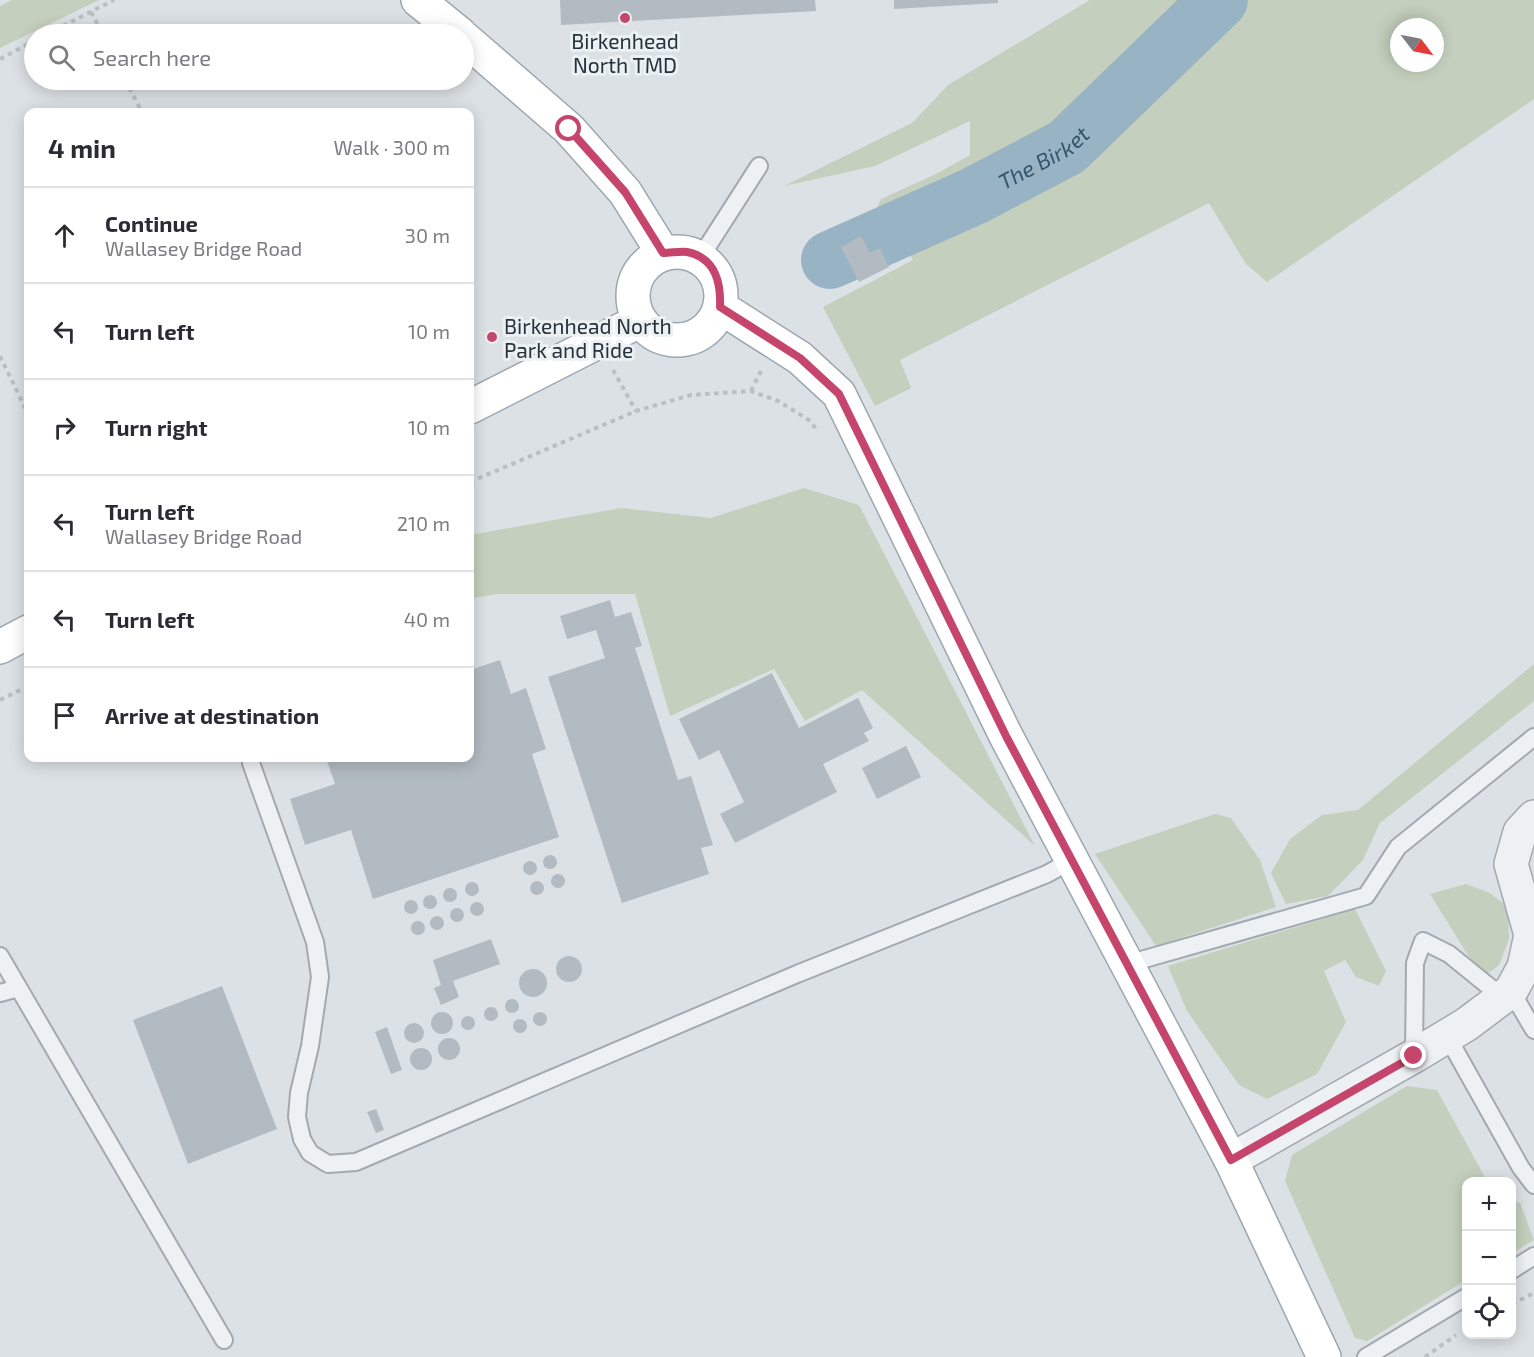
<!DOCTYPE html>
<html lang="en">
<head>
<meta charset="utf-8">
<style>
  :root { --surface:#fff; --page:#f2f2f3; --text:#2b2b33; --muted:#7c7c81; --line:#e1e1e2 }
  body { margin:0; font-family:"Exo 2",sans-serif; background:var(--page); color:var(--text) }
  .controls { position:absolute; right:18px; bottom:18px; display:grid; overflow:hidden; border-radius:12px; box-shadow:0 3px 15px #0003 }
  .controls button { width:54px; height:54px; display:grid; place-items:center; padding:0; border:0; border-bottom:2px solid var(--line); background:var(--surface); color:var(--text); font:30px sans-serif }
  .compass { position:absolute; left:1390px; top:18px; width:54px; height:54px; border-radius:50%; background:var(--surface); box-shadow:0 3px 15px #0003; rotate:122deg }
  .stop { position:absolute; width:18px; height:18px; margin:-14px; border:4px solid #c6456c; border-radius:50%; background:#fff }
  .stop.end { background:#c6456c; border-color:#fff; box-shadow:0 2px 6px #0008 }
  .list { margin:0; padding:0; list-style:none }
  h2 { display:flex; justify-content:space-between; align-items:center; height:78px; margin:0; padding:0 24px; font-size:26px }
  h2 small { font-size:20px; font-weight:400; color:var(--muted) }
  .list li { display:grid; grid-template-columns:39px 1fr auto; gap:18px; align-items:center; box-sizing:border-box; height:96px; padding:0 24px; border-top:2px solid var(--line) }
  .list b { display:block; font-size:22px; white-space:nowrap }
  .list p { margin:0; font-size:20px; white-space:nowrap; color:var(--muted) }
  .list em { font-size:20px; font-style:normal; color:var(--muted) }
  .icon { flex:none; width:33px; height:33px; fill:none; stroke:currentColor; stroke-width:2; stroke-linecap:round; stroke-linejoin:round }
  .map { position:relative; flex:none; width:1534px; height:1357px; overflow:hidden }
  .search { position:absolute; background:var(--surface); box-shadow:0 3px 15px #0003; left:24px; top:24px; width:450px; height:66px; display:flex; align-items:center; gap:15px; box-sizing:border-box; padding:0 21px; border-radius:33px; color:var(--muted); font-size:22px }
  .panel { position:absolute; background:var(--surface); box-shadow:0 3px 15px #0003; left:24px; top:108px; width:450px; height:654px; border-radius:12px }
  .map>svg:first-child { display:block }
  .green { fill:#c4cfbd; fill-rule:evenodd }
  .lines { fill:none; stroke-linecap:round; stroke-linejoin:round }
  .river { stroke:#98b4c4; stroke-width:58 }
  .building { fill:#b3bbc2 }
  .service-casing { stroke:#a2a9af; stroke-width:20 }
  .minor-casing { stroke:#a2a9af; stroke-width:36 }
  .primary-casing { stroke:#9ca7b0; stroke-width:36 }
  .path { stroke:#babfc4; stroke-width:4; stroke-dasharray:4.5 4.5; stroke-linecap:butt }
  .service { stroke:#eef1f4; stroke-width:16 }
  .minor { stroke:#eef1f4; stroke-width:33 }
  .primary { stroke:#fff; stroke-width:33 }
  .route { stroke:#c6456c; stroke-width:8 }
  .poi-dot { fill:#c6456c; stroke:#ebf0f3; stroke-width:2 }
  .labels { text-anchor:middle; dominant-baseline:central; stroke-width:6; stroke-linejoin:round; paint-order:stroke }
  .poi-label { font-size:21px; fill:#26313b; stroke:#ebf0f3 }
  .water-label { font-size:22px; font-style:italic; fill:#33556c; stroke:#ebf0f3 }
</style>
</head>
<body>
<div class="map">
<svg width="1534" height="1357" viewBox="0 0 1534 1357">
  <rect width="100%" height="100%" fill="#dce1e5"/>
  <!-- green -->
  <path class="green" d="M12 0H99L0 48V6Z
    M1090 0H1190L1129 62 1079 108 1032 146 869 227 881 199 936 174 970 155V121L875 166 784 186 912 123 948 85Z
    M1243 0H1534V99L1267 282 1246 264 1209 203 900 360 911 388 875 406 823 307 913 260 904 244 1057 171 1083 153ZM1399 27H1435V63H1399Z
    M804 488 859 505 1035 846 862 690 805 721 774 669 670 716 635 594H496L470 599V535L621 508 711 518Z
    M1534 664V701L1380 823 1363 860 1328 896 1286 904 1271 873 1290 839 1322 815 1358 810Z
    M1215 814 1231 818 1260 860 1276 907 1156 946 1095 854Z
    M1466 884 1490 893 1508 907 1509 939 1499 965 1482 978 1430 894Z
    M1355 909 1386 971 1379 986 1356 977 1345 960 1324 971 1346 1022 1317 1074 1267 1099 1239 1085 1187 1011 1168 966Z
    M1407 1086 1437 1090 1487 1181 1466 1182V1280L1367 1341 1355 1338 1285 1181 1292 1155Z
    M1512 1201 1520 1203 1534 1240 1512 1253Z"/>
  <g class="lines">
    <!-- river -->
    <path class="river" id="s1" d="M830 260 974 196 1067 147 1219 0"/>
  </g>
  <!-- building -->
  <path class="building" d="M560 0H815L816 11 561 25Z
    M894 0H998V3L894 9Z
    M861 236 870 253 880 248 889 267 859 282 841 247Z
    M610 600 615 617 631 612 642 646 635 648 678 780 691 776 713 845 701 848 709 874 622 903 548 677 605 658 596 630 567 639 560 616Z
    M500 660 511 694 526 688 546 749 532 754 559 837 373 899 351 830 305 845 290 799 335 784 326 758H470V670Z
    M772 673 799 728 858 698 873 728 864 733 869 741 823 764 837 792 735 843 720 814 744 802 719 750 699 760 679 719Z
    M906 746 921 777 877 799 862 768Z
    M543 862a7 7 0 1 1 14 0a7 7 0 1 1-14 0Z
    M523 868a7 7 0 1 1 14 0a7 7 0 1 1-14 0Z
    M551 881a7 7 0 1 1 14 0a7 7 0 1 1-14 0Z
    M530 888a7 7 0 1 1 14 0a7 7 0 1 1-14 0Z
    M465 889a7 7 0 1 1 14 0a7 7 0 1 1-14 0Z
    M443 895a7 7 0 1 1 14 0a7 7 0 1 1-14 0Z
    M423 902a7 7 0 1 1 14 0a7 7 0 1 1-14 0Z
    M404 907a7 7 0 1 1 14 0a7 7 0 1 1-14 0Z
    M470 909a7 7 0 1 1 14 0a7 7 0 1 1-14 0Z
    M450 915a7 7 0 1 1 14 0a7 7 0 1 1-14 0Z
    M430 923a7 7 0 1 1 14 0a7 7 0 1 1-14 0Z
    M411 928a7 7 0 1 1 14 0a7 7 0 1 1-14 0Z
    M491 939 500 964 453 981 459 997 441 1005 434 988 441 985 433 960Z
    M556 969a13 13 0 1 1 26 0a13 13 0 1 1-26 0Z
    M519 983a14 14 0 1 1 28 0a14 14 0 1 1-28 0Z
    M222 986 277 1129 188 1164 133 1020Z
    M505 1006a7 7 0 1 1 14 0a7 7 0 1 1-14 0Z
    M484 1014a7 7 0 1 1 14 0a7 7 0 1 1-14 0Z
    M533 1019a7 7 0 1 1 14 0a7 7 0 1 1-14 0Z
    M431 1023a11 11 0 1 1 22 0a11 11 0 1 1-22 0Z
    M461 1023a7 7 0 1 1 14 0a7 7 0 1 1-14 0Z
    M513 1026a7 7 0 1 1 14 0a7 7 0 1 1-14 0Z
    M404 1033a10 10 0 1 1 20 0a10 10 0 1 1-20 0Z
    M387 1027 402 1070 391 1074 375 1032Z
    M438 1049a11 11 0 1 1 22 0a11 11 0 1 1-22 0Z
    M410 1059a11 11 0 1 1 22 0a11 11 0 1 1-22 0Z
    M376 1109 384 1130 376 1133 367 1112Z"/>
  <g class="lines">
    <!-- service casing -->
    <g class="service-casing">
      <path id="service" d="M700 258 759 166
        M251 763 315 942 320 977 310 1046 299 1093 297 1117 302 1139 310 1153 328 1164 356 1162 797 974 1047 874 1072 860
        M0 956 224 1340
        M1127 964 1366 896 1398 847 1534 737
        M1511 991 1534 1030
        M0 993 18 988
        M1447 1036 1521 1168 1534 1185
        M1414 1056 1415 963 1423 941 1449 954 1502 997
        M1512 1270 1534 1256
        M1366 1357 1466 1297"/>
    </g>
    <!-- minor casing -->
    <g class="minor-casing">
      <path id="minor" d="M1231 1160 1414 1056 1467 1024 1511 991 1524 967 1531 935 1511 864 1520 832 1534 817"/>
    </g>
    <!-- primary casing -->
    <g class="primary-casing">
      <path id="primary" d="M418 0 460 34
        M464 38 569 129 625 192 663 253
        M633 296a44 44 0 1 1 88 0a44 44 0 1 1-88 0Z
        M720 307 800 358 839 394 1006 736 1231 1160 1324 1357
        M470 407 639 321
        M0 647 28 632"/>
    </g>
    <!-- path -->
    <path class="path" d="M91 12 103 34
      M47 34 114 0
      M0 59 34 41
      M125 80 142 112
      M0 356 28 414
      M613 370 636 411
      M751 391 761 371
      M470 482 636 411 691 395 751 391 778 401 809 420 818 431
      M0 700 28 686
      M1512 1304 1534 1293
      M1425 1357 1456 1335"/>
    <!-- service -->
    <use href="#service" class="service"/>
    <!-- minor -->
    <use href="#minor" class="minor"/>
    <!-- primary -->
    <use href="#primary" class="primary"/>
  </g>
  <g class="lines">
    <!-- route -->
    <path class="route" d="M569 129 625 192 663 253C671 253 680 251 687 252 716 258 721 283 720 307L800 358 839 394 1006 736 1231 1160 1414 1056"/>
  </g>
  <!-- markers -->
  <g class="poi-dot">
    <circle cx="625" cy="18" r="6"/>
    <circle cx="492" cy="337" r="6"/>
  </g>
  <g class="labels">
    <!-- poi labels -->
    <g class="poi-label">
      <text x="625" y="40">Birkenhead<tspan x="625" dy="24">North TMD</tspan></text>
      <text x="504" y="325" text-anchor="start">Birkenhead North<tspan x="504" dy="24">Park and Ride</tspan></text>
    </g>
    <!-- water labels -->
    <g class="water-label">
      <text stroke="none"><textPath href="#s1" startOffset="237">The Birket</textPath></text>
    </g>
  </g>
</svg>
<div class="controls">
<button>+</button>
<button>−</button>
<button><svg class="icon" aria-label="locate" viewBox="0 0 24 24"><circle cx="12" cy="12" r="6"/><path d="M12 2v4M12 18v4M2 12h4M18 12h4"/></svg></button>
</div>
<svg class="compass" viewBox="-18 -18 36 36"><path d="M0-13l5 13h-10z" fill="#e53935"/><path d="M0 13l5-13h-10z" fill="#7c7c81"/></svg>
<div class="stop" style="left:569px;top:129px"></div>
<div class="stop end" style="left:1414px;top:1056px"></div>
<div class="search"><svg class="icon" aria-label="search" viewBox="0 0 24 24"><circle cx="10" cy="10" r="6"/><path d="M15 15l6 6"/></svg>Search here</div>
<section class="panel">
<h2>4 min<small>Walk · 300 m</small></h2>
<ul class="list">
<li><svg class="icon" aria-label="ahead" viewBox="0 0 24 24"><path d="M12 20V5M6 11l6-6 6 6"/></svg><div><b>Continue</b><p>Wallasey Bridge Road</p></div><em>30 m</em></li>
<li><svg class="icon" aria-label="left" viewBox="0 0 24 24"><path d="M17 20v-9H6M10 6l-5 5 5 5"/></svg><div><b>Turn left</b></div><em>10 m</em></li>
<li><svg class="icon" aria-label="right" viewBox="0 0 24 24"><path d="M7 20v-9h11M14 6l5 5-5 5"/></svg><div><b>Turn right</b></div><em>10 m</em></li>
<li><svg class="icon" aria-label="left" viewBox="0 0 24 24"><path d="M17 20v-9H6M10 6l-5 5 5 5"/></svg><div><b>Turn left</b><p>Wallasey Bridge Road</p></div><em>210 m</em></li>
<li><svg class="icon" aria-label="left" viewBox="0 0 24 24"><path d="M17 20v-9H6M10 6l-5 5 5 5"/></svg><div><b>Turn left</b></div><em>40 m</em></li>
<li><svg class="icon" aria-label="arrive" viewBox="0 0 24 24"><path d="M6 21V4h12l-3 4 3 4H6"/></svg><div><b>Arrive at destination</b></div></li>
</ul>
</section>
</div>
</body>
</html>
